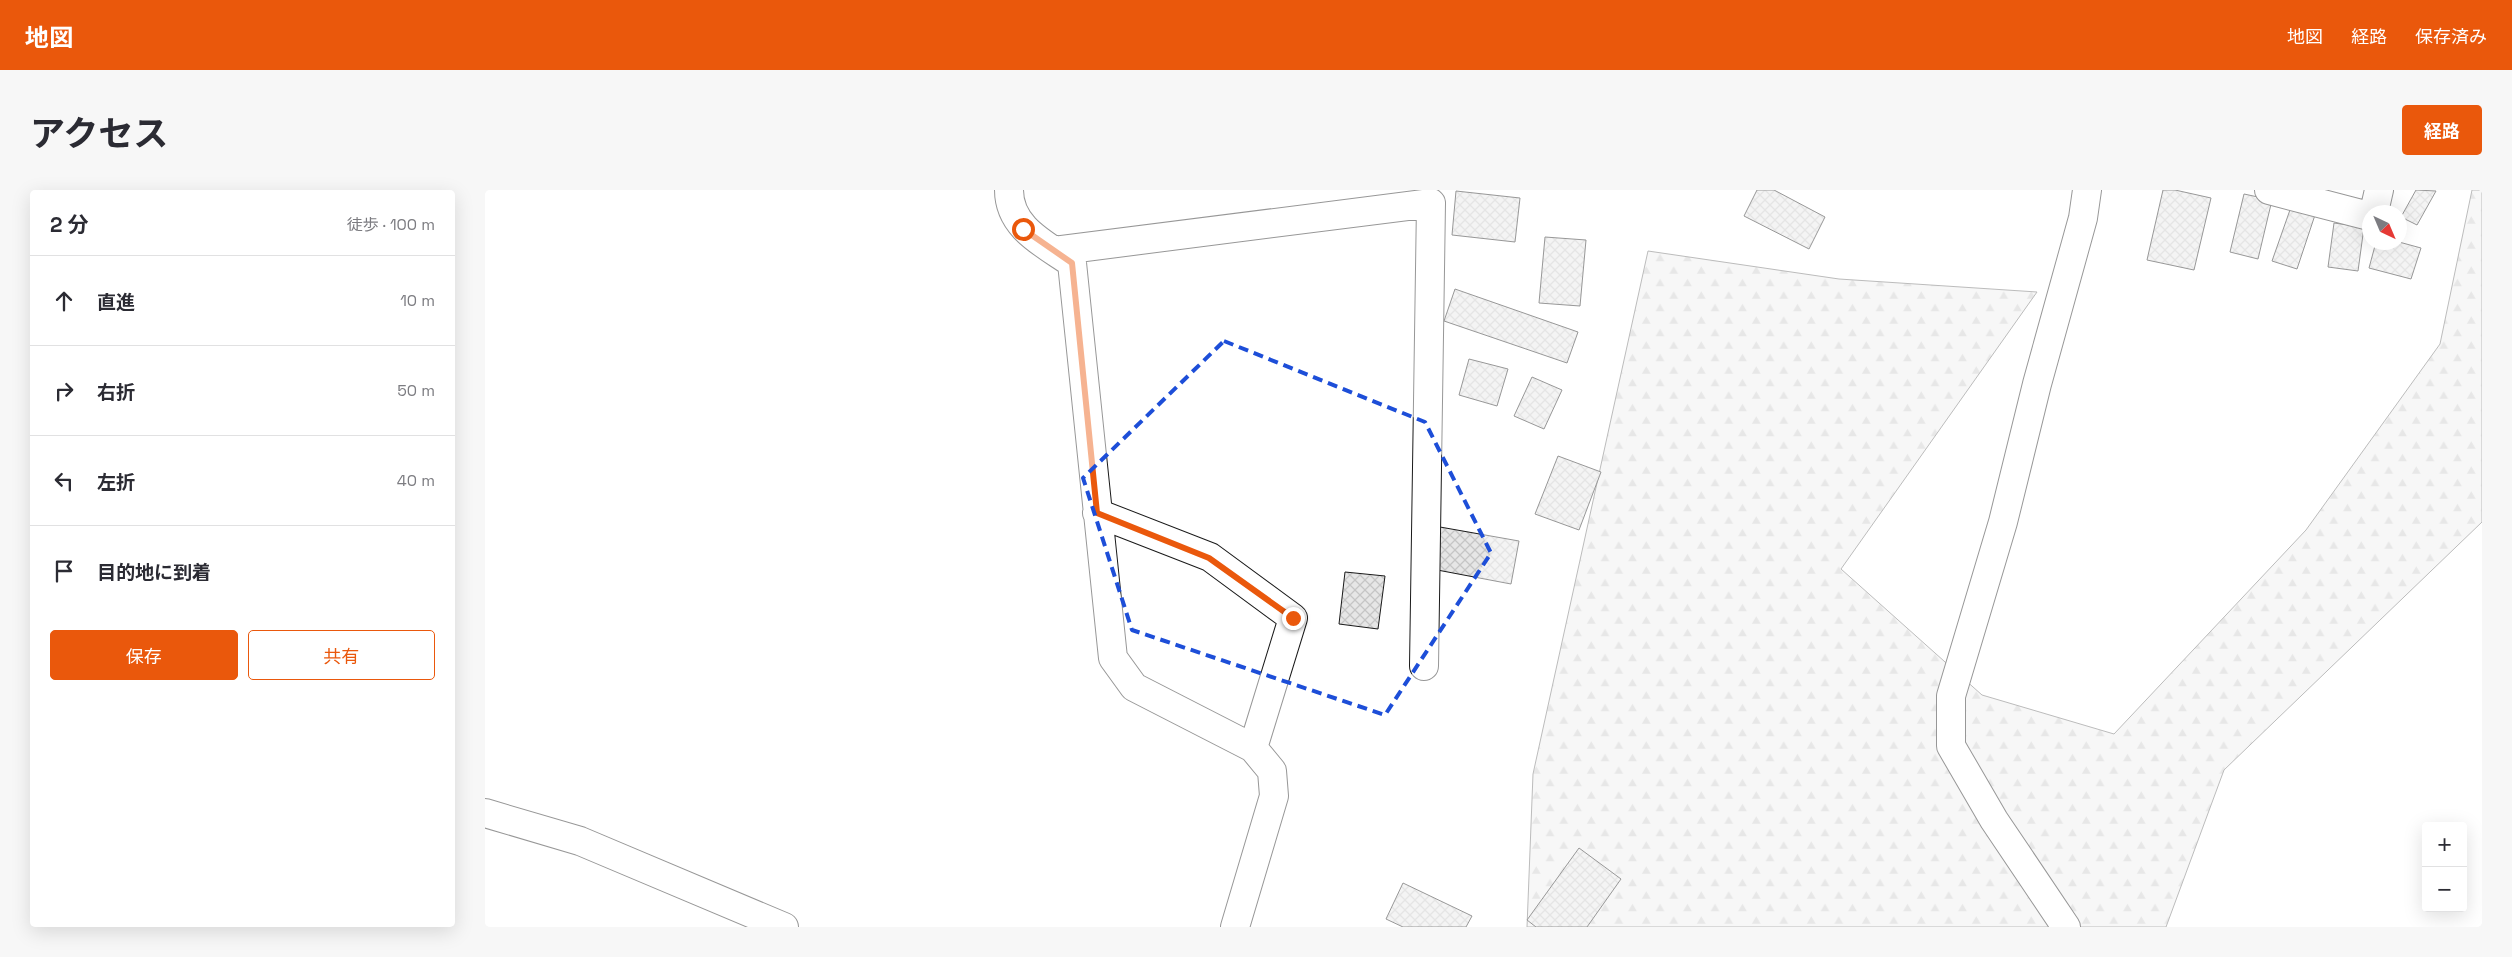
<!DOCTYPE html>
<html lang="ja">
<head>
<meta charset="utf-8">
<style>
  :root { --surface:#fff; --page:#f7f7f7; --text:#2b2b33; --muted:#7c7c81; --line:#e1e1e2; --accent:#ea580c }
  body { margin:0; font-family:"Space Grotesk","Noto Sans JP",sans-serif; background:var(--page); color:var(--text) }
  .controls { position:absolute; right:15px; bottom:15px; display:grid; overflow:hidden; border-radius:5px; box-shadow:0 5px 20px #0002 }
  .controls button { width:45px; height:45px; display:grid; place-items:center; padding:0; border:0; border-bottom:1px solid var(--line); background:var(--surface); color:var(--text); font:25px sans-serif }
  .compass { position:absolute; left:1877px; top:15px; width:45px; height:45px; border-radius:50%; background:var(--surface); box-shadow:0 5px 20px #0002; rotate:136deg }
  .stop { position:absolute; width:15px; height:15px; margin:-11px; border:4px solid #ea580c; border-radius:50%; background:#fff }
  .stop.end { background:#ea580c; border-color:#fff; box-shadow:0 1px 5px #0008 }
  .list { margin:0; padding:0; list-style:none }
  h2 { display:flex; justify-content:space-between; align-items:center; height:65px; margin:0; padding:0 20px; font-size:21px }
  h2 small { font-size:16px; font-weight:400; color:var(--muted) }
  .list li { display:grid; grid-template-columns:32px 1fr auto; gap:15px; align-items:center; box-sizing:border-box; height:90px; padding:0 20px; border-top:1px solid var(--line) }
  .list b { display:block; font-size:19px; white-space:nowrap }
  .list em { font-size:16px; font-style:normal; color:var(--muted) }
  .actions { display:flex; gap:10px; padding:15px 20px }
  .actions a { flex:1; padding:11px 0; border:1px solid var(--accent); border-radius:5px; text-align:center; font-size:18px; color:var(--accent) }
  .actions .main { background:var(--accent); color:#fff }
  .icon { flex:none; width:28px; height:28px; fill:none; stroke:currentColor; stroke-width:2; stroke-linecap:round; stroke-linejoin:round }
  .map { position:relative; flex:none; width:1997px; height:737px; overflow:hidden; border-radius:5px }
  header { display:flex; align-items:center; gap:30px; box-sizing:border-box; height:70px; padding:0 25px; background:var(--accent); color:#fff }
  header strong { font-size:24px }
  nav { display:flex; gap:28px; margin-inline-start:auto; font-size:18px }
  .intro { display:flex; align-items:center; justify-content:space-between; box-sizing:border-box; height:120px; padding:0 30px }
  h1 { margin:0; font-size:35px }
  .button { padding:12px 22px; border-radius:5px; background:var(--accent); color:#fff; font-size:18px; font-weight:700 }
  main { display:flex; gap:30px; padding:0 30px }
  aside { flex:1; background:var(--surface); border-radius:5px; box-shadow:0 5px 20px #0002 }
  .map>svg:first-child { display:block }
  .forest { fill:url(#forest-firs); stroke:#6a6a6a }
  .building { fill:url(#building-cross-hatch); stroke:#1a1a1a }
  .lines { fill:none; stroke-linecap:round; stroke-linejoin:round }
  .street-casing { stroke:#1a1a1a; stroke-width:30 }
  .secondary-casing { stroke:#1a1a1a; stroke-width:30 }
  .street { stroke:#fff; stroke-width:28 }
  .secondary { stroke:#fff; stroke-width:28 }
  .route { stroke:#ea580c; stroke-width:6 }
  .marked { fill:none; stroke:#1d4ed8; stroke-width:4; stroke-dasharray:10 6; stroke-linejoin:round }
</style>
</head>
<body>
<header>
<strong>地図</strong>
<nav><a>地図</a><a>経路</a><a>保存済み</a></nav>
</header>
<div class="intro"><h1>アクセス</h1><a class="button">経路</a></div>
<main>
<aside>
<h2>2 分<small>徒歩 · 100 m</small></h2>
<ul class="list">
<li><svg class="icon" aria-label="ahead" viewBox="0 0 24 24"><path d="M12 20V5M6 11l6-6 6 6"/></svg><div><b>直進</b></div><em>10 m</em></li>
<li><svg class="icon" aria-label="right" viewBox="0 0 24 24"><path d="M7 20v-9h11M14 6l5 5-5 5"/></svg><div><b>右折</b></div><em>50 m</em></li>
<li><svg class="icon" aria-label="left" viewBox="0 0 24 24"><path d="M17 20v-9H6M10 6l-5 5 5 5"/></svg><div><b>左折</b></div><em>40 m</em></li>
<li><svg class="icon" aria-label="arrive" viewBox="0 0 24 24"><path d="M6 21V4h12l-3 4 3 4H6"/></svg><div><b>目的地に到着</b></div></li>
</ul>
<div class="actions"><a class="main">保存</a><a>共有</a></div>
</aside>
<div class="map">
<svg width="1997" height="737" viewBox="0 0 1997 737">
  <defs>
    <pattern id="forest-firs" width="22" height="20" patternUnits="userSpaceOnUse" patternTransform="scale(1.25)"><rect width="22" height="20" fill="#ededed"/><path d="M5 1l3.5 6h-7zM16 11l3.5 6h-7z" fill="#cbcbcb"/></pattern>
    <pattern id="building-cross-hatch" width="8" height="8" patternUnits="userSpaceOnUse" patternTransform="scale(1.25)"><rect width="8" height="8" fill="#e6e6e6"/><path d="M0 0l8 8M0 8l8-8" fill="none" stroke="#c5c5c5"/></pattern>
  </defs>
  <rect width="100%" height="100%" fill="#fff"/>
  <!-- forest -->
  <path class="forest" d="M1987 0H1997V332L1739 580 1681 737H1042L1048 584 1163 61 1354 89 1552 102 1356 379 1497 505 1629 544 1821 340 1955 154Z"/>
  <!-- building -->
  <path class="building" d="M1272 0H1289L1340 27 1324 59 1259 26Z
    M1678 0H1690L1726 8 1709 80 1662 70Z
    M1931 0 1951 1 1932 35 1916 27Z
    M971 1 1035 8 1030 52 967 45Z
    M1759 4 1787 10 1773 69 1745 62Z
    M1806 17 1830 25 1812 79 1787 71Z
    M1849 33 1879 37 1873 81 1843 77Z
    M1060 47 1101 50 1095 116 1054 113Z
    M1891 52H1914L1936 58 1926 89 1884 78Z
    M970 99 1093 142 1082 173 959 131Z
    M984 169 1023 179 1012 216 974 205Z
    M1047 187 1077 200 1059 239 1029 226Z
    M1073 266 1116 282 1094 340 1050 324Z
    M955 337 1034 351 1026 394 947 379Z
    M860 382 900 386 893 439 854 434Z
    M1094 658 1136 689 1102 737H1051L1042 730Z
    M918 693 987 726 981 737H918L901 729Z"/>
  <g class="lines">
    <!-- street casing -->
    <g class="street-casing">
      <path id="street" d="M524 0C524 38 560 54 587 73L628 468 649 497 768 558 787 581 789 606 750 737
        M1784 0 1884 26
        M1889 22 1894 0
        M569 61 946 13 939 476
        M612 323 725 367 808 428 768 558
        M1581 737 1509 630 1466 556V506L1518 332 1552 194 1598 28 1602 0"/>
    </g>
    <!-- secondary casing -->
    <g class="secondary-casing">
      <path id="secondary" d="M0 623 95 651 299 737"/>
    </g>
    <!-- street -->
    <use href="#street" class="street"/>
    <!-- secondary -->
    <use href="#secondary" class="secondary"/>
  </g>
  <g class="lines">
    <!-- route -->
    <path class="route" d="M538 39 587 73 612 323 724 368 808 428"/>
  </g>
  <!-- marked area -->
  <path d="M0 0H1997V737H0ZM739 151 940 232 1006 363 900 525 647 440 598 288Z" fill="#fff" fill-opacity=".55" fill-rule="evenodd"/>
  <path class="marked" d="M739 151 940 232 1006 363 900 525 647 440 598 288Z"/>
</svg>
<div class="controls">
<button>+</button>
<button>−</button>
</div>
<svg class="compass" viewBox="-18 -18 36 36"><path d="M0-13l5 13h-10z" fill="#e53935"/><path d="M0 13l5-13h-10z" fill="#7c7c81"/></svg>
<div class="stop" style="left:538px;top:39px"></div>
<div class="stop end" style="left:808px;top:428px"></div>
</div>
</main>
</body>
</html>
